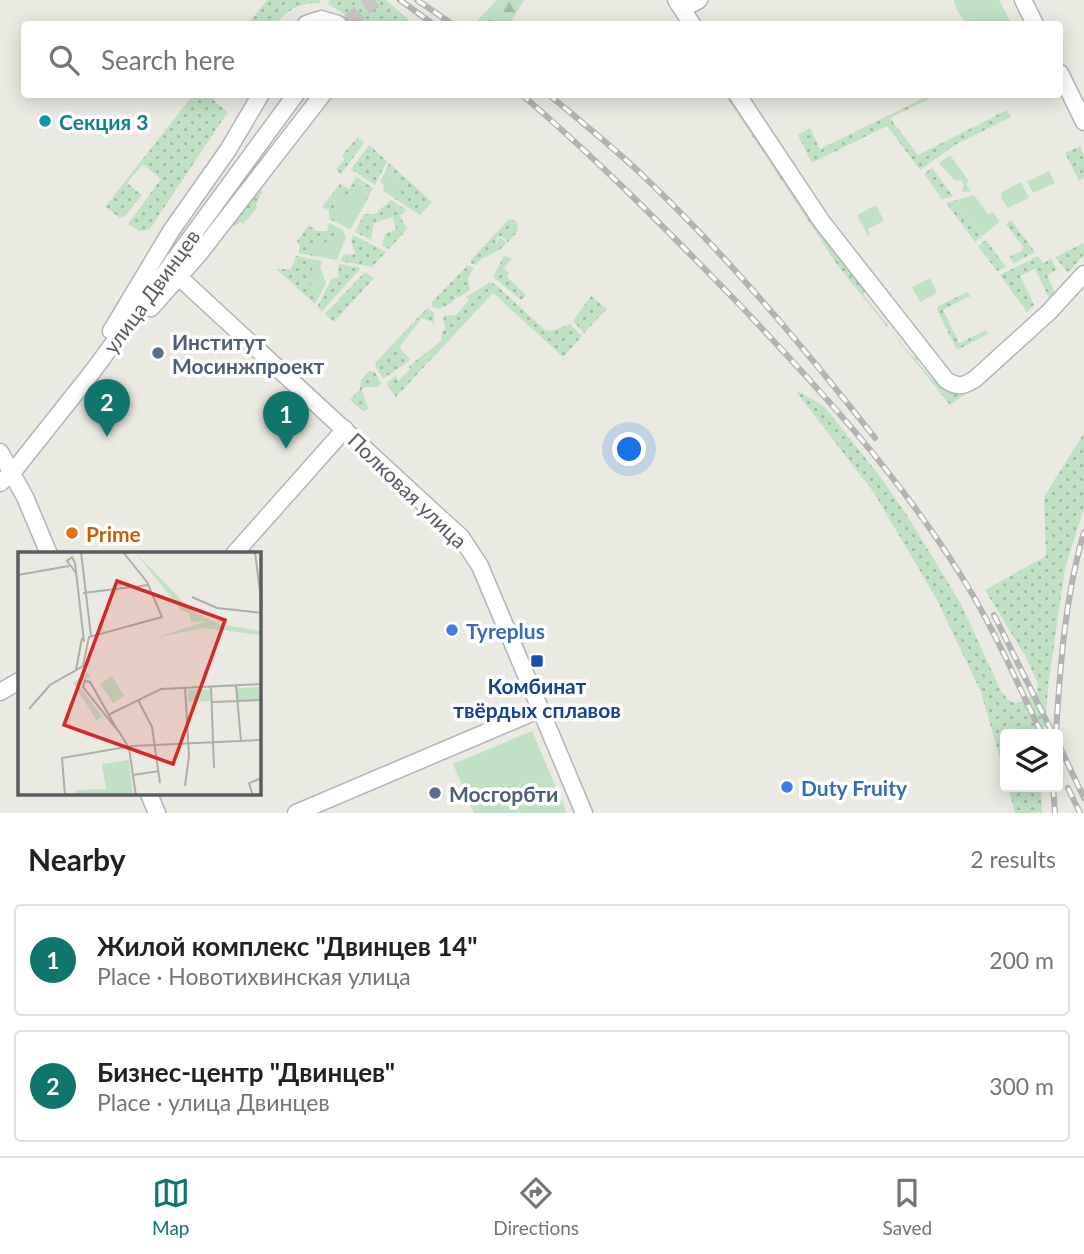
<!DOCTYPE html>
<html lang="en">
<head>
<meta charset="utf-8">
<style>
  :root { --surface:#fff; --page:#f2f2f2; --text:#202124; --muted:#757577; --line:#e0e0e0; --accent:#0f766e }
  body { margin:0; font-family:Lato,sans-serif; background:var(--page); color:var(--text) }
  .controls { position:absolute; right:21px; bottom:21px; display:grid; overflow:hidden; border-radius:7px; box-shadow:0 4px 18px #0003 }
  .controls button { width:63px; height:63px; display:grid; place-items:center; padding:0; border:0; border-bottom:2px solid var(--line); background:var(--surface); color:var(--text); font:35px sans-serif }
  .you { position:absolute; left:630px; top:450px; width:24px; height:24px; margin:-18px; border:5px solid #fff; border-radius:50%; background:#1a73e8; box-shadow:0 0 0 10px #1a73e833 }
  .badge { display:grid; place-items:center; width:46px; height:46px; border-radius:50%; background:var(--accent); color:#fff; font-size:23px; font-weight:700 }
  .pin { position:absolute; translate:-50% -58px; filter:drop-shadow(0 2px 4px #0008) }
  .pin::after { content:''; position:absolute; top:37px; width:24px; height:21px; background:inherit; clip-path:polygon(0 0,100% 0,50% 100%) }
  .list { margin:0; padding:0; list-style:none }
  h2 { display:flex; justify-content:space-between; align-items:center; height:91px; margin:0; padding:0 28px; font-size:30px }
  h2 small { font-size:23px; font-weight:400; color:var(--muted) }
  .list li { display:grid; grid-template-columns:46px 1fr auto; gap:21px; align-items:center; box-sizing:border-box; height:112px; margin:0 14px 14px; padding:0 14px; border:2px solid var(--line); border-radius:7px }
  .list b { display:block; font-size:26px; white-space:nowrap }
  .list p { margin:0; font-size:23px; white-space:nowrap; color:var(--muted) }
  .list em { font-size:23px; font-style:normal; color:var(--muted) }
  .icon { flex:none; width:38px; height:38px; fill:none; stroke:currentColor; stroke-width:2; stroke-linecap:round; stroke-linejoin:round }
  .map { position:relative; flex:none; width:1084px; height:813px; overflow:hidden }
  .search { position:absolute; background:var(--surface); box-shadow:0 4px 18px #0003; left:21px; right:21px; top:21px; height:77px; display:flex; align-items:center; gap:18px; box-sizing:border-box; padding:0 24px; border-radius:7px; color:var(--muted); font-size:26px }
  .sheet { height:343px; background:var(--surface) }
  nav { display:flex; justify-content:space-around; align-items:center; box-sizing:border-box; height:98px; border-top:2px solid var(--line); background:var(--surface); font-size:19px; color:var(--muted) }
  nav a { display:grid; justify-items:center; gap:4px }
  nav .on { color:var(--accent) }
  .map>svg:first-child { display:block }
  .grass { fill:url(#grass-dots) }
  .forest { fill:url(#forest-firs) }
  .green { fill:#c1e1c5 }
  .lines { fill:none; stroke-linecap:round; stroke-linejoin:round }
  .minor-tunnel { stroke:#c7c6c2; stroke-width:16; stroke-dasharray:16 8; stroke-linecap:butt }
  .minor-casing { stroke:#b2b4b8; stroke-width:19 }
  .minor { stroke:#fff; stroke-width:16 }
  .rail-casing { stroke:#b2b3b3; stroke-width:6 }
  .rail { stroke:#fff; stroke-width:3.5; stroke-dasharray:10; stroke-linecap:butt }
  .culture-dot { fill:#0f9aa8; stroke:#fff; stroke-width:2.5 }
  .service-dot { fill:#5c6f8a; stroke:#fff; stroke-width:2.5 }
  .food-dot { fill:#e8710a; stroke:#fff; stroke-width:2.5 }
  .shop-dot { fill:#3f7fe0; stroke:#fff; stroke-width:2.5 }
  .transit-dot { fill:#1a4fb4; stroke:#fff; stroke-width:2.5 }
  .labels { text-anchor:middle; dominant-baseline:central; stroke-width:7; stroke-linejoin:round; paint-order:stroke }
  .culture-label { font-size:21px; font-weight:bold; fill:#0d838f; stroke:#fff; text-anchor:start }
  .street-label { font-size:21px; fill:#5a5c61; stroke:#fff }
  .service-label { font-size:21px; font-weight:bold; fill:#4e5e75; stroke:#fff; text-anchor:start }
  .food-label { font-size:21px; font-weight:bold; fill:#c56008; stroke:#fff; text-anchor:start }
  .shop-label { font-size:21px; font-weight:bold; fill:#366cbe; stroke:#fff; text-anchor:start }
  .transit-label { font-size:21px; font-weight:bold; fill:#164399; stroke:#fff }
  .inset-road { fill:none; stroke:#adadaa; stroke-width:2 }
  .view { fill:#d62828; fill-opacity:0.15; stroke:#d62828; stroke-width:3.5 }
  .inset-edge { fill:none; stroke:#5a5c61; stroke-width:3.5 }
</style>
</head>
<body>
<div class="map">
<svg width="1084" height="813" viewBox="0 0 1084 813">
  <defs>
    <pattern id="grass-dots" width="8" height="8" patternUnits="userSpaceOnUse" patternTransform="scale(1.75)"><rect width="8" height="8" fill="#c1e1c5"/><path d="M2 2h.1M6 6h.1" fill="none" stroke="#a0baa3" stroke-width="1.8" stroke-linecap="round"/></pattern>
    <pattern id="forest-firs" width="22" height="20" patternUnits="userSpaceOnUse" patternTransform="scale(1.75)"><rect width="22" height="20" fill="#c1e1c5"/><path d="M5 1l3.5 6h-7zM16 11l3.5 6h-7z" fill="#a0baa3"/></pattern>
  </defs>
  <rect width="100%" height="100%" fill="#ebeae2"/>
  <!-- grass -->
  <path class="grass" d="M267 0H321L320 3C302 2 287 9 276 24H248Z
    M329 0H386L409 20 407 24H353L343 13 328 4Z
    M193 95H217L213 100 228 112 151 227 147 230 139 231 128 224 161 179 143 164 127 183 142 195 125 216 120 218 105 207Z
    M725 95H730L806 209 866 291 863 294 888 325 887 327 914 358 918 355 919 357 916 360 933 380 937 377 974 388 950 405 838 266Z
    M930 95H937L890 118 918 155 1007 110 1011 117 955 145 920 170 887 126 812 163 798 135 810 128 820 149Z
    M358 137 364 143 341 174 336 169 345 159 342 155Z
    M369 145 387 161 375 185 351 169Z
    M1080 146 1084 155V178L1079 181 1065 153Z
    M389 163 432 202 420 215 394 198 400 193V185L386 170Z
    M932 168 953 196 942 199 924 174Z
    M356 177 373 188 366 202 367 189 359 182 356 183 349 201 336 198 334 204 338 223 329 219V210L322 207 340 184 349 189Z
    M259 189 262 192 256 204 257 208 243 224 240 222 235 226H230Z
    M391 200 407 210 400 216 407 229 389 249 382 246 385 234 396 229 393 217 374 223 371 240 355 232 364 214H375Z
    M956 200 982 236 975 242 946 203Z
    M512 219 518 224 517 232 508 242 501 236 497 237 496 246 499 237 507 243C496 255 481 256 476 265L471 263V260L508 220Z
    M1011 220 1035 252 1014 263 1009 257 1022 251 1023 247 1006 224Z
    M329 223 339 228 331 242H319L313 252 315 256 298 253 300 246 297 241 309 225 316 231H327Z
    M353 235 386 252 372 267 340 261 344 254 353 255 355 253 351 241Z
    M986 240 1006 267 997 271 978 246Z
    M1084 243V255L1068 273 1055 257Z
    M296 256 317 260 311 273V287L320 295 315 304 276 269H291Z
    M504 256 512 258 504 268 509 273 507 277 526 295 521 300 493 277Z
    M1038 256 1043 263 1051 259 1057 270 1047 275 1055 292 1049 298 1035 269 1020 276 1034 305 1027 312 1000 275Z
    M339 264 361 268 322 311 317 307 332 278H338Z
    M468 265 474 268 468 278 470 290 458 298 454 294 456 299C449 304 440 313 432 306V302Z
    M365 272 374 278 334 322 325 314Z
    M490 282 496 285 545 330 551 331 570 324 582 336 563 357 493 293 396 397 387 385 388 382 396 375 398 381 411 368 408 367 441 341 442 332 445 328 443 316 456 315 469 300 466 297Z
    M967 292 970 296 943 310 959 343 986 330 988 334 959 349 956 348 937 310 938 306Z
    M591 296 607 309 584 333 573 321Z
    M427 308 434 313V325L432 322 422 318 400 346 401 350 410 359 409 361 383 379 375 366 376 362Z
    M369 371 375 372 381 383 378 387H363L362 391 368 408 364 412 350 400 360 389 361 380Z
    M795 390 824 406 882 479 908 517 961 604 1001 691 1008 700 1016 703 1036 695 1038 684 1026 657 985 590 1046 556 1044 497 1084 433V508L1065 568 1049 680 1044 734H1005V776L981 692 936 598 874 493Z
    M1008 787H1041L1042 813H1015Z"/>
  <!-- forest -->
  <path class="forest" d="M497 0H524L510 24H477L476 22Z"/>
  <!-- green -->
  <path class="green" d="M954 0H999L1012 24C983 25 962 34 954 0Z
    M950 155 969 181 966 184 971 191 964 192 962 190 964 185 961 180H954L939 163Z
    M386 170 400 185V193L394 198 383 191 384 185 380 182Z
    M1049 171 1055 183 1033 193 1027 182Z
    M357 182 367 188 366 202 350 230 338 223 334 204 336 198 349 200Z
    M1021 182 1029 198 1008 208 1001 198 1002 192Z
    M974 195 988 214 993 212 1000 222 982 236 956 200Z
    M876 205 884 221 868 229 870 235 868 236 857 215Z
    M339 228 343 230 346 237 337 260 315 256 313 252 319 242H331Z
    M317 260 322 261 320 267 326 283 320 295 311 286V272Z
    M930 278 937 293 920 302 912 287Z
    M532 731 567 813H474L453 764Z"/>
  <g class="lines">
    <!-- minor-tunnel -->
    <path class="minor-tunnel" d="M348 24 364 8 375 0"/>
    <!-- minor casing -->
    <g class="minor-casing">
      <path id="minor" d="M676 0 692 24
        M1023 0 1035 24
        M682 9 699 0
        M306 24 321 19 338 24
        M1060 73 1084 122
        M737 94 822 222 946 380C958 388 964 386 975 379L1049 312 1084 274
        M173 261 179 277 441 519 461 537 480 566 584 813
        M151 308 199 254 323 94
        M111 331 171 231 228 150 261 94
        M0 452 25 497 49 554
        M0 483 12 473 93 371 296 94
        M234 554 345 429
        M0 692 19 681
        M149 794 157 813
        M296 813 541 709"/>
    </g>
    <!-- minor -->
    <use href="#minor" class="minor"/>
    <!-- rail casing -->
    <g class="rail-casing">
      <path id="rail" d="M400 0 433 24
        M417 0 452 24
        M521 94C597 159 666 229 735 300 817 386 897 473 960 574 992 624 1016 681 1042 734
        M548 94C578 119 609 144 638 171 725 253 801 344 875 438
        M994 615 1053 734
        M1056 734C1060 667 1065 597 1084 532
        M1058 743 1084 798
        M1053 787 1055 813
        M1068 788 1080 813"/>
    </g>
    <!-- rail -->
    <use href="#rail" class="rail"/>
  </g>
  <!-- markers -->
  <circle class="culture-dot" cx="45" cy="121" r="7"/>
  <g class="service-dot">
    <circle cx="158" cy="353" r="7"/>
    <circle cx="435" cy="793" r="7"/>
  </g>
  <circle class="food-dot" cx="72" cy="533" r="7"/>
  <g class="shop-dot">
    <circle cx="452" cy="630" r="7"/>
    <circle cx="787" cy="787" r="7"/>
  </g>
  <rect class="transit-dot" x="530" y="654" width="14" height="14" rx="3.5"/>
  <g class="labels">
    <!-- culture labels -->
    <g class="culture-label">
      <text x="59" y="121">Секция 3</text>
    </g>
    <!-- street labels -->
    <g class="street-label">
      <text transform="translate(151 291) rotate(-54)">улица Двинцев</text>
      <text transform="translate(408 490) rotate(44)">Полковая улица</text>
    </g>
    <!-- service labels -->
    <g class="service-label">
      <text x="172" y="341">Институт<tspan x="172" dy="24">Мосинжпроект</tspan></text>
      <text x="449" y="793">Мосгорбти</text>
    </g>
    <!-- food labels -->
    <g class="food-label">
      <text x="86" y="533">Prime</text>
    </g>
    <!-- shop labels -->
    <g class="shop-label">
      <text x="466" y="630">Tyreplus</text>
      <text x="801" y="787">Duty Fruity</text>
    </g>
    <!-- transit labels -->
    <g class="transit-label">
      <text x="537" y="685">Комбинат<tspan x="537" dy="24">твёрдых сплавов</tspan></text>
    </g>
  </g>
  <!-- overview -->
  <g transform="translate(18 552)">
    <rect width="243" height="243" fill="#ebeae2"/>
    <path d="M117 0 174 59 201 72 243 79V83L186 76 137 86 189 69 173 70 171 61 163 58ZM69 120 73 125 62 130V135L84 164 79 169 55 131ZM94 124 106 144 95 151 82 132Z" fill="#c1e1c5"/>
    <path d="M111 208 115 243 56 244 58 238 88 237 84 212Z" fill="#c1e1c5"/>
    <path d="M243 135V147L220 148 219 136ZM192 137V149L170 150V138Z" fill="#c1e1c5"/>
    <path class="inset-road" d="M63 0 73 84M237 0 244 56M57 11 66 90M57 11 54 5 49 9 58 21M0 23 51 14M65 41 131 33M174 45 199 56 244 61M58 118 64 86M67 129 72 130 100 179 65 135ZM218 133 223 189M193 134 196 216M167 135 171 204 167 234M120 148 134 175 142 231M194 150 244 148M11 157 32 133 65 114 71 85 144 65 129 30 105 0M90 163 143 137 244 132M100 178 111 196 118 244M115 223 141 219M47 244 44 206 114 194 244 188M235 244 231 231 244 226"/>
    <path class="view" d="M99 29 207 68 155 212 46 173Z"/>
    <rect width="243" height="243" class="inset-edge"/>
  </g>
</svg>
<div class="controls">
<button><svg class="icon" aria-label="layers" viewBox="0 0 24 24"><path d="M12 4l9 5-9 5-9-5zM3 14l9 5 9-5"/></svg></button>
</div>
<div class="you"></div>
<div class="pin badge" style="left:286px;top:449px">1</div>
<div class="pin badge" style="left:107px;top:437px">2</div>
<div class="search"><svg class="icon" aria-label="search" viewBox="0 0 24 24"><circle cx="10" cy="10" r="6"/><path d="M15 15l6 6"/></svg>Search here</div>
</div>
<section class="sheet">
<h2>Nearby<small>2 results</small></h2>
<ul class="list">
<li><span class="badge">1</span><div><b>Жилой комплекс &quot;Двинцев 14&quot;</b><p>Place · Новотихвинская улица</p></div><em>200 m</em></li>
<li><span class="badge">2</span><div><b>Бизнес-центр &quot;Двинцев&quot;</b><p>Place · улица Двинцев</p></div><em>300 m</em></li>
</ul>
</section>
<nav>
<a class="on"><svg class="icon" aria-label="map" viewBox="0 0 24 24"><path d="M3 6l6-2 6 2 6-2v14l-6 2-6-2-6 2zM9 4v14M15 6v14"/></svg>Map</a>
<a><svg class="icon" aria-label="directions" viewBox="0 0 24 24"><path d="M12 3l9 9-9 9-9-9zM9 14v-3h6M13 9l2 2-2 2"/></svg>Directions</a>
<a><svg class="icon" aria-label="saved" viewBox="0 0 24 24"><path d="M7 4h10v16l-5-4-5 4z"/></svg>Saved</a>
</nav>
</body>
</html>
